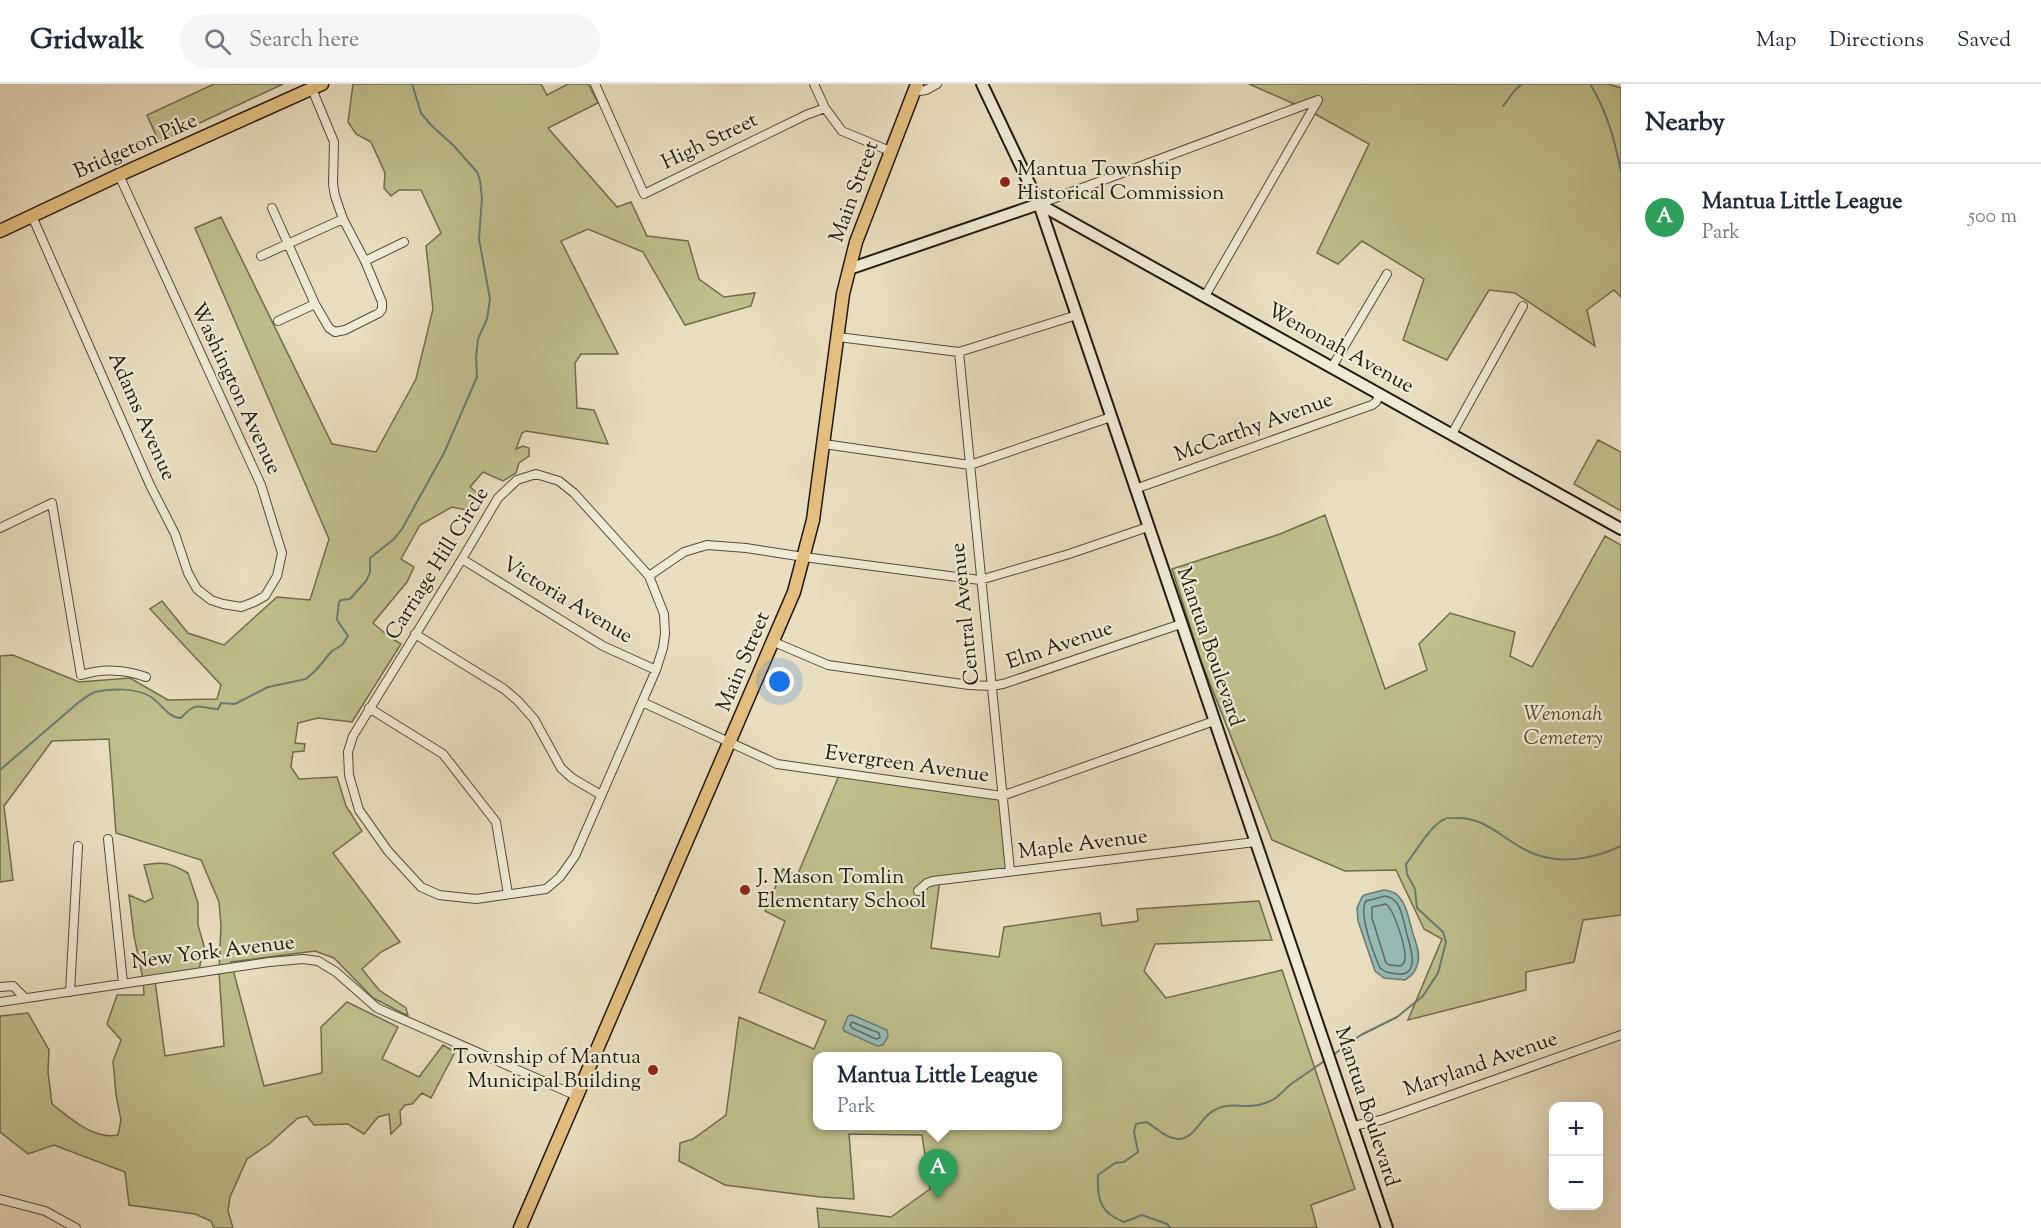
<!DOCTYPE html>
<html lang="en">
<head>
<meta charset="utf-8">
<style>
  :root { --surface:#fff; --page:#f6f6f7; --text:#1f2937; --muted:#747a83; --line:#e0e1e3; --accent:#ea580c }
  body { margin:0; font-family:"Sorts Mill Goudy",serif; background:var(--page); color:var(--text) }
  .controls { position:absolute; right:18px; bottom:18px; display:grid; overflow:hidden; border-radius:12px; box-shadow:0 6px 24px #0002 }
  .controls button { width:54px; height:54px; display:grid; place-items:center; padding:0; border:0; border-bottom:2px solid var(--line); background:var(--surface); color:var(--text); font:30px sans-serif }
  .you { position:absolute; left:780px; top:598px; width:21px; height:21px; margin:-15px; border:4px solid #fff; border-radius:50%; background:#1a73e8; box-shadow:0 0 0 9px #1a73e833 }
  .badge { display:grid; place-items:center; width:39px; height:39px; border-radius:50%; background:var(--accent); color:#fff; font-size:20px; font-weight:700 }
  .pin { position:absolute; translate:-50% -50px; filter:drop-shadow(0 2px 3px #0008) }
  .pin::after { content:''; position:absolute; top:32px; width:21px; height:18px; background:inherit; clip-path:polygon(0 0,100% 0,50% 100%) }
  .popup { position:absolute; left:813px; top:968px; width:249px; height:78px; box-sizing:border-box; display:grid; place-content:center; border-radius:12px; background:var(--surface); filter:drop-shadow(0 2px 4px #0005); font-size:20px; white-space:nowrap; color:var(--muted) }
  .popup b { font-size:22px; color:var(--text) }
  .popup::after { content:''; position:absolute; left:50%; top:100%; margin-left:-12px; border:12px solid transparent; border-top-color:var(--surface) }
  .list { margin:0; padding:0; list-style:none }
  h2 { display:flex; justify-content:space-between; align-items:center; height:78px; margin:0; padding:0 24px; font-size:26px }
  h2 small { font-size:20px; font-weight:400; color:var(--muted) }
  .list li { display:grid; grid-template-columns:39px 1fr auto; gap:18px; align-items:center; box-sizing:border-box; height:108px; padding:0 24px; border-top:2px solid var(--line) }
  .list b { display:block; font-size:22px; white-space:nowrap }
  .list p { margin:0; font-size:20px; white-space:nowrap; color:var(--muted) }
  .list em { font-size:20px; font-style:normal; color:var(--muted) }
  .icon { flex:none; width:33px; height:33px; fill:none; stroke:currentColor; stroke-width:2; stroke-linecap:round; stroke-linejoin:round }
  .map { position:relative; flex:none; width:1621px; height:1144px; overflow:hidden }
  header { display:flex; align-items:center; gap:36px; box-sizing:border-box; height:84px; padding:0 30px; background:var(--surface); border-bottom:2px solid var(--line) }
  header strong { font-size:28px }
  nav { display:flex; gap:33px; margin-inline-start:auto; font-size:21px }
  .search { width:420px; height:54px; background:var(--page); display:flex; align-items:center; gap:15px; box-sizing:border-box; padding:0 21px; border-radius:33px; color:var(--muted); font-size:22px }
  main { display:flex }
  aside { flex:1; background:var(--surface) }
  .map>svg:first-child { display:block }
  .green { fill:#bfbf8c; stroke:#706c4d; stroke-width:1.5; fill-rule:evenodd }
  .water { fill:#98bbb7; stroke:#697a73; stroke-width:1.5 }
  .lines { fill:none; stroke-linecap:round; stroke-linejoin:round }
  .shore { stroke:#5d6a62; stroke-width:1.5 }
  .stream { stroke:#697a73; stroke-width:2 }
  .street-casing { stroke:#544a3a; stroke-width:10 }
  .secondary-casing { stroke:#22190e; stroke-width:14 }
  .primary-casing { stroke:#22190e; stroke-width:15 }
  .street { stroke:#f1ead5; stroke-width:8 }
  .secondary { stroke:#f1ead5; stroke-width:10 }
  .primary { stroke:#e4bf80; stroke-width:12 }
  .poi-dot { fill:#8f2418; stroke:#f1ead5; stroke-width:2 }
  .labels { text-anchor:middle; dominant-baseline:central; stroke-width:4.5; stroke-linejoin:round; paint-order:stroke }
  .street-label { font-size:21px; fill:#22190e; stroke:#f1ead5 }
  .poi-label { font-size:21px; fill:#22190e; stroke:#f1ead5; text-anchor:start }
  .park-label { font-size:21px; font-style:italic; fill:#514b34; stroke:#f1ead5 }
</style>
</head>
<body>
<header>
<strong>Gridwalk</strong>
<div class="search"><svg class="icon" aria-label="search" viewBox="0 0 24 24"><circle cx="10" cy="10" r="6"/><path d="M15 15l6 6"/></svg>Search here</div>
<nav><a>Map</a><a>Directions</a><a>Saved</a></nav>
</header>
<main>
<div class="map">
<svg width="1621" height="1144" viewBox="0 0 1621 1144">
  <rect width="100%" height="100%" fill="#e9debf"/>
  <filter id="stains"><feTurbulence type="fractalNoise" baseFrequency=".00333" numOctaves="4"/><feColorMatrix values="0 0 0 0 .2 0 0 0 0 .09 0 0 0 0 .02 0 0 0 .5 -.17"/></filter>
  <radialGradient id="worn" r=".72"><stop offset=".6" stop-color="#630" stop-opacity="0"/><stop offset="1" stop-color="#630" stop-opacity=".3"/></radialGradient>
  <!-- green -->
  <path class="green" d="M214 0H283L159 58 147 31Z
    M353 0H541L547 11 568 0H588L598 19 548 44 617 123 631 118 647 152 688 157 699 195 724 213 755 209 751 222 685 241 643 168 588 145 561 157 618 270H581L575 279 577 324 594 326 608 360 526 347 522 349 516 365 523 362 529 364V372L519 379 516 389 503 397 483 388 470 403 479 410 466 426 452 423 420 441 401 475 414 483 407 498 373 539 388 552 401 560 352 638 318 634 298 639 295 659 305 660 304 667 293 668 291 683 299 695 337 693 346 722 362 747 333 769 400 858 381 868 362 885 379 906 406 924 408 932 373 914 334 874 315 867 231 878 264 1002 322 989 321 943 347 918 398 943 382 975 419 993 443 961 455 968 431 1014 422 1009 412 1020 405 1021 400 1027 401 1040 391 1050 389 1030 378 1033 364 1050 348 1040 314 1041 307 1032 298 1034 269 1060 247 1075 230 1113 228 1127 233 1144H214L211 1137 195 1130 129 1121 125 1088 54 1061 28 1070 0 1048V932L28 929 49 966 48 988 52 1020C70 1034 93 1056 118 1051L121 1036 116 1011 113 977 121 956 107 940 117 911H144L143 895 134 852 129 811 145 818 153 814 144 781C164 777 170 779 188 789L198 819V841L204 862 198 891 155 897 165 972 224 962 219 888 221 841 219 818 201 776 116 749 109 655 52 657 4 722 13 796 0 798V572L13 571 79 598 130 594 168 616 217 615 221 601 150 525 162 517 188 549 224 561 277 513 310 516 329 455 195 144 221 133 332 360 376 368 416 295 433 225 426 162 441 149 421 106H399L391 112 384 104 385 89 371 58 356 50 348 38Z
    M1249 0H1608L1621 4V213L1614 206 1587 226 1595 262 1515 209 1489 206 1447 276 1403 256 1424 195 1362 157 1338 180 1317 169 1369 60 1308 26Z
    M1598 356 1621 368V427L1574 400Z
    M1325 431 1385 605 1427 586 1419 560 1450 529 1515 548 1510 572 1532 583 1605 452 1621 461V831L1583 836 1574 878 1526 888V906L1408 936 1442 855 1424 845 1396 786 1345 787 1272 756 1201 577 1172 485 1280 450Z
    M840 689 1003 708 1009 785 940 795 931 864 999 873 1004 843 1100 829 1102 842 1138 837 1137 825 1259 817 1272 856 1155 860 1144 887 1166 914 1282 886 1355 1105 1311 1121 1317 1144H819L817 1124 891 1133 930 1105 922 1051 849 1050 854 1115 820 1113 725 1101 679 1077 680 1059 693 1055 726 1031 739 933 814 965 826 937 759 908 785 837 765 827 783 785 797 792ZM818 972H1058V1042H818Z"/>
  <!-- water -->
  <path class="water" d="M1384 806C1406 807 1408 833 1413 850 1416 859 1420 869 1418 878 1416 887 1413 891 1405 896L1384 894 1375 887 1358 837 1357 824 1362 813 1364 811Z
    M852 931 887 946 888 952 883 961 877 962 844 947 843 944 848 932Z"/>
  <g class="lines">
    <!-- shore -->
    <path class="shore" d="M1385 812C1391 813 1393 815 1397 819 1402 827 1404 838 1406 847 1409 859 1422 892 1398 890 1390 889 1386 889 1380 884 1374 870 1358 830 1366 817Z
      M1386 820C1394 826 1406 863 1405 874 1405 878 1404 879 1401 882L1389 881 1386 879 1372 834V823Z
      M852 938 879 949 880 954 876 955 852 944 850 941Z"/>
    <!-- stream -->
    <path class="stream" d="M1590 0C1607 27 1615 57 1621 88
      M1503 22 1515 6 1522 0
      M0 686 79 618C84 615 89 610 95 608 110 604 138 604 151 613 162 620 168 634 181 634 198 615 198 625 218 625L221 619 235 620 268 603 306 595 316 586 332 567 342 561 348 552 337 536 339 518 341 516 350 515 366 497 370 489V474L394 455 402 445 444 369 477 293 476 274 478 255 487 235 490 215 479 155 482 114 480 96 477 88 454 62 431 41 421 29 412 0
      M1333 971 1361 951 1397 933 1423 912 1438 889 1446 858 1443 848 1417 824 1415 805 1407 790 1406 780C1416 768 1431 740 1445 735 1445 734 1453 734 1454 734 1487 732 1503 757 1532 769 1561 781 1594 775 1621 762
      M1171 1144 1167 1140 1142 1131 1124 1138C1100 1129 1097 1115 1098 1091L1115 1079 1124 1078 1138 1068 1134 1048 1136 1040 1146 1038C1156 1043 1165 1054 1178 1055 1195 1055 1200 1034 1213 1027 1230 1016 1244 1026 1262 1020 1279 1015 1279 1010 1291 1000 1303 992 1314 984 1326 976"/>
    <!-- street casing -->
    <g class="street-casing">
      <path id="street" d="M595 0 644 110 806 31 825 24
        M814 0 825 24 842 47 890 67
        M913 8 926 6 937 0
        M1039 120 1318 16 1205 212
        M272 124 315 220 329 244 335 248 345 246 379 229 382 225V218L365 177 343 135 335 112 333 100 334 58 312 5
        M32 132 150 401 175 450 188 489 197 505 211 516 223 520 241 523 254 518 265 512 277 492 282 469 261 401 119 91
        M261 172 343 135
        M365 177 404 158
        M278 237 315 220
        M838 253 959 268 1077 231
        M959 268 1010 787
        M1332 283 1387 190
        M1452 350 1523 222
        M824 360 970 381 1111 333
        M536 390 559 397 574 409 649 492 664 530 665 550 663 564 656 586 575 772 560 793 546 805 476 815 439 811 421 803 388 767 359 726 349 691 348 668 353 652 462 475 498 414 517 396Z
        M1135 405 1372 321 1376 318 1380 310
        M0 444 52 419 81 591C103 584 124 585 146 593
        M462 475 603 562 656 586
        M649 492 684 468 707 461 746 464 804 473 980 496 1069 470 1148 443
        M415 550 504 605 518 617 534 635 561 684 572 694 601 711
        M774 558 828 581 969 601 991 602 1003 600 1181 540
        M642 618 777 680 1002 712 1214 637
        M369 624 443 670 496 738 508 810
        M108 755 123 899
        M918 807 927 799 933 797 1255 758
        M0 903 13 902 25 914
        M70 908 78 762
        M0 918 269 878 303 875 318 877 336 888 377 924 577 1012
        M1353 1042 1381 1036 1621 951
        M0 1115 45 1127 76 1144"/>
    </g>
    <!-- secondary casing -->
    <g class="secondary-casing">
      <path id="secondary" d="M982 0 1039 120 1387 1144
        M1039 120 1621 445
        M849 185 1039 120"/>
    </g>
    <!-- primary casing -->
    <g class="primary-casing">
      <path id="primary" d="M0 147 119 91 322 0
        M520 1144 794 508 813 436 843 210 856 158 917 0"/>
    </g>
    <!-- street -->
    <use href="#street" class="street"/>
    <!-- secondary -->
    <use href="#secondary" class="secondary"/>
    <!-- primary -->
    <use href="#primary" class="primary"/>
  </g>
  <!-- markers -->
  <g class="poi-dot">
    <circle cx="1005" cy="98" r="6"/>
    <circle cx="745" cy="806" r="6"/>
    <circle cx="653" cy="986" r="6"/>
  </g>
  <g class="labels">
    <!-- street labels -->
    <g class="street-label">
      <text transform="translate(710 58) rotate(-26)">High Street</text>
      <text transform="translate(136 63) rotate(-24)">Bridgeton Pike</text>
      <text transform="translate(855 108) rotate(-70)">Main Street</text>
      <text transform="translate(1340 265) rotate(29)">Wenonah Avenue</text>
      <text transform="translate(235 305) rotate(65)">Washington Avenue</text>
      <text transform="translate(141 333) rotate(66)">Adams Avenue</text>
      <text transform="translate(1254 344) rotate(-20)">McCarthy Avenue</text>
      <text transform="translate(438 480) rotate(-58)">Carriage Hill Circle</text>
      <text transform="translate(567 517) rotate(31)">Victoria Avenue</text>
      <text transform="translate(966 530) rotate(-96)">Central Avenue</text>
      <text transform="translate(1060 562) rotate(-19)">Elm Avenue</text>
      <text transform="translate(1209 563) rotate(71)">Mantua Boulevard</text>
      <text transform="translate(744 578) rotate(-67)">Main Street</text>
      <text transform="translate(907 681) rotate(8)">Evergreen Avenue</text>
      <text transform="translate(1083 761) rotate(-7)">Maple Avenue</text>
      <text transform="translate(213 869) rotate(-7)">New York Avenue</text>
      <text transform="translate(1481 981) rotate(-19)">Maryland Avenue</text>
      <text transform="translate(1366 1023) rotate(72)">Mantua Boulevard</text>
    </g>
    <!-- poi labels -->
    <g class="poi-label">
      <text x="1017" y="86">Mantua Township<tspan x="1017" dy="24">Historical Commission</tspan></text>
      <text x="757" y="794">J. Mason Tomlin<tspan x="757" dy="24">Elementary School</tspan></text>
      <text x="641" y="974" text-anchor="end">Township of Mantua<tspan x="641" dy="24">Municipal Building</tspan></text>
    </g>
    <!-- park labels -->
    <g class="park-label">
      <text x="1563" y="631">Wenonah<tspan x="1563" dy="24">Cemetery</tspan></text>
    </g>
  </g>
  <rect width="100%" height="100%" filter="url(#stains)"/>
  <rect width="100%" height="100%" fill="url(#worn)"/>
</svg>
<div class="controls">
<button>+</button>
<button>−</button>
</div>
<div class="you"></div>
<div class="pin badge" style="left:938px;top:1115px;background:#2e9e5b">A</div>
<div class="popup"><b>Mantua Little League</b>Park</div>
</div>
<aside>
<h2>Nearby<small></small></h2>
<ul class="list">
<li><span class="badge" style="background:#2e9e5b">A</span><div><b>Mantua Little League</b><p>Park</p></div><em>500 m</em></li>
</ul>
</aside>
</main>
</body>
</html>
